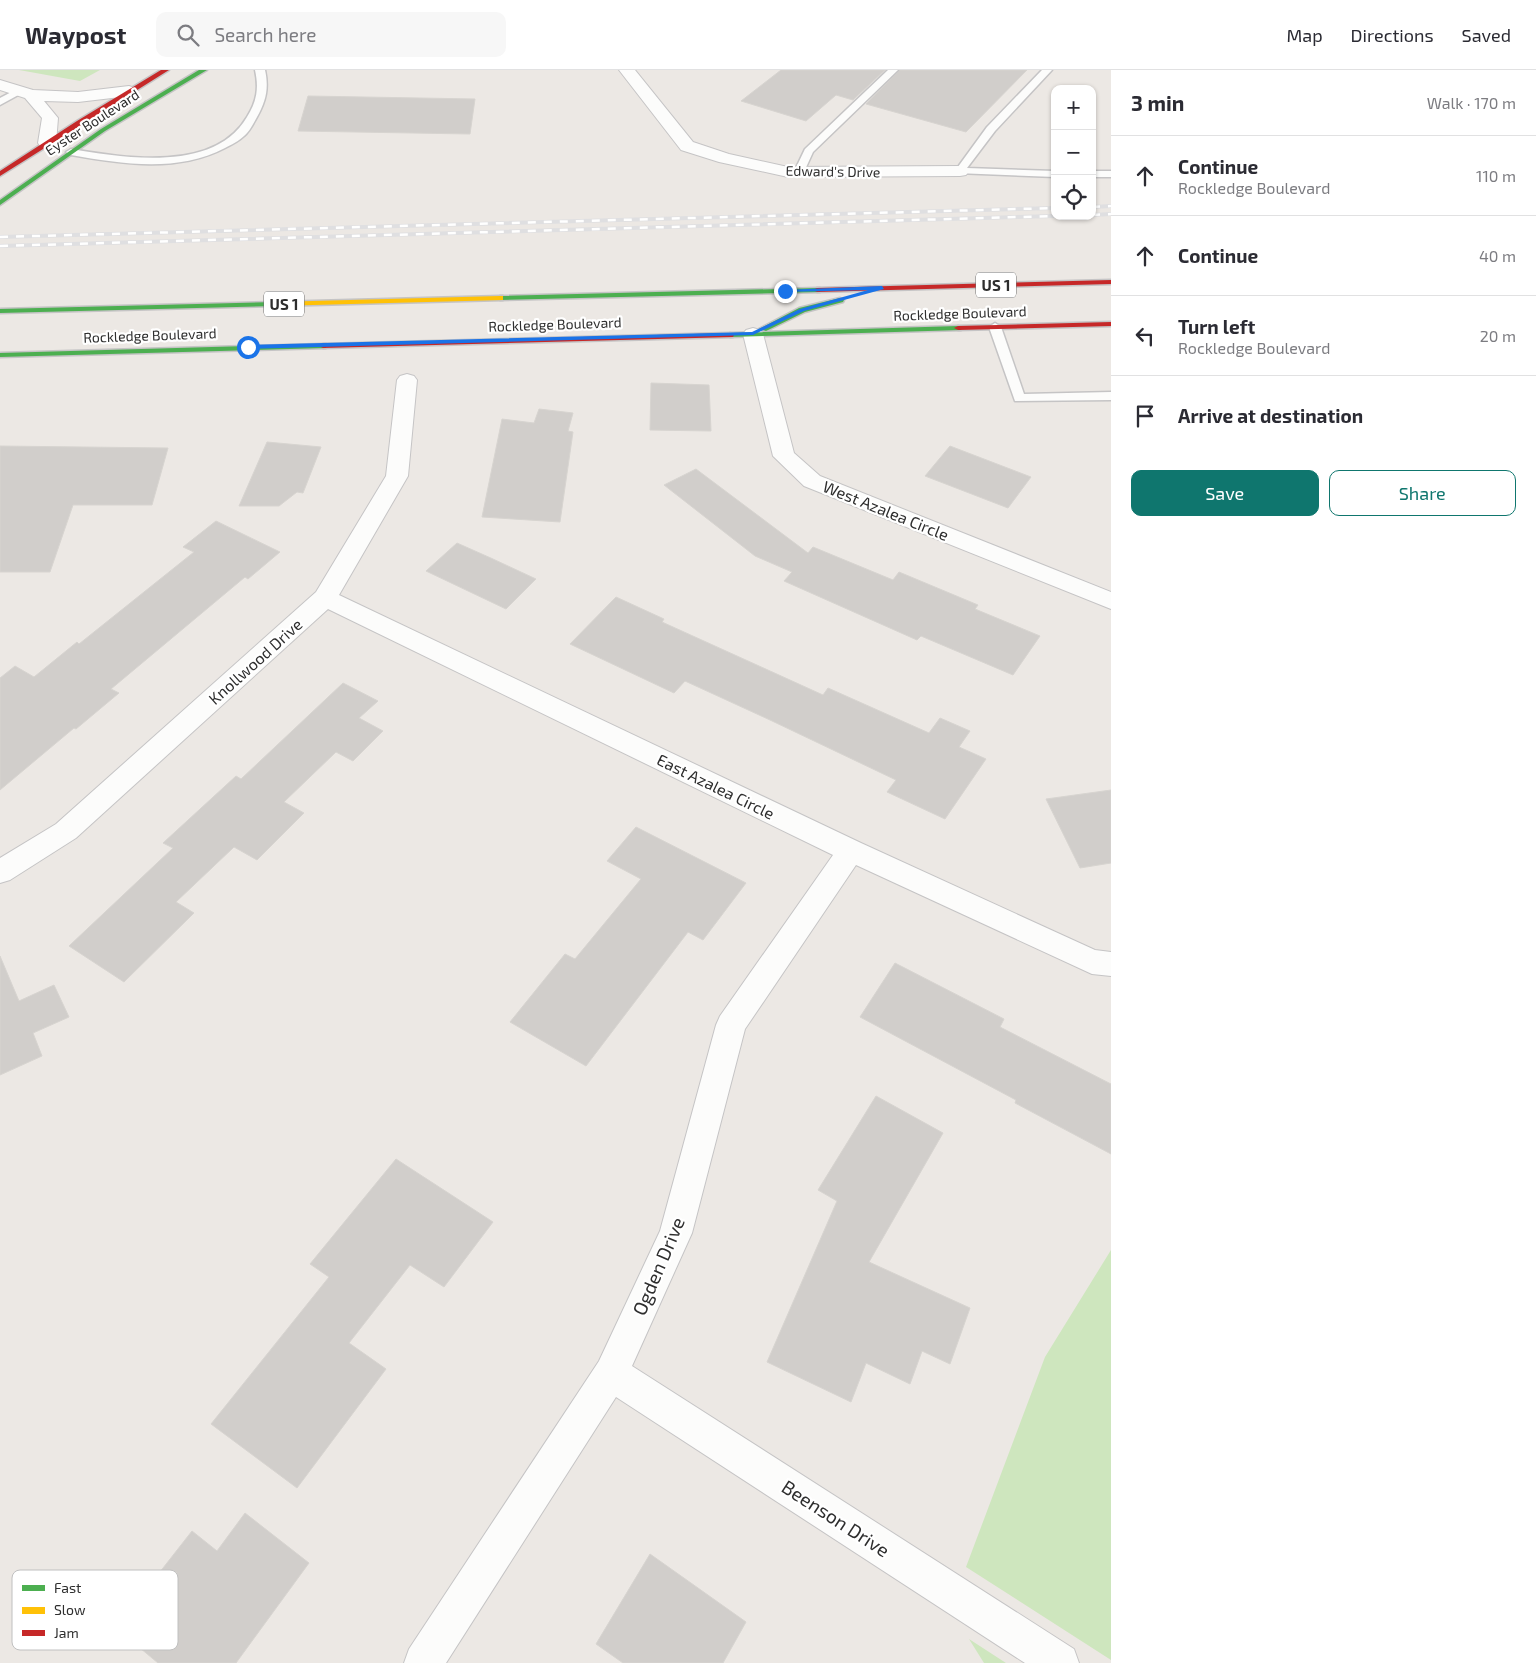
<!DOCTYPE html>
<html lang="en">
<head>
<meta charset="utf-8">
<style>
  :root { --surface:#fff; --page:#f7f7f7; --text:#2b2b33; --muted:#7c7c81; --line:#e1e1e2; --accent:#0f766e }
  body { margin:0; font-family:"Exo 2",sans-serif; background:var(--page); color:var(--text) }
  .controls { position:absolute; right:15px; top:15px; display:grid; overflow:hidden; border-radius:10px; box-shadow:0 1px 4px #0004 }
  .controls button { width:45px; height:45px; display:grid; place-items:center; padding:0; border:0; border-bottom:1px solid var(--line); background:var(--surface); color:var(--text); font:25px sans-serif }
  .stop { position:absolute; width:15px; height:15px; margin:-11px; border:4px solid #1a73e8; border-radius:50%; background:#fff }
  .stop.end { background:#1a73e8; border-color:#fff; box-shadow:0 1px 5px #0008 }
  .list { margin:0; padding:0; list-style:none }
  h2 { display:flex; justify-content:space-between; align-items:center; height:65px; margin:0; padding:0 20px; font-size:21px }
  h2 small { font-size:16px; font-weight:400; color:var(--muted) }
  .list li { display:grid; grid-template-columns:32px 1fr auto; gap:15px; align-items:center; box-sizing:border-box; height:80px; padding:0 20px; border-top:1px solid var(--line) }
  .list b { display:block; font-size:19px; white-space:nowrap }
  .list p { margin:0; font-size:16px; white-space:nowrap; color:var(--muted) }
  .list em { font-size:16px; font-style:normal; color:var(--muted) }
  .actions { display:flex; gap:10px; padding:15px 20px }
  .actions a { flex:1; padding:11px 0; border:1px solid var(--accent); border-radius:10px; text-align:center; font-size:18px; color:var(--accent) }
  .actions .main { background:var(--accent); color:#fff }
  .icon { flex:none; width:28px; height:28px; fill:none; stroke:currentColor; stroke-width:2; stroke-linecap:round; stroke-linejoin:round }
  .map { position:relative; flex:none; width:1111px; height:1593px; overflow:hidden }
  header { display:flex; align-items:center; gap:30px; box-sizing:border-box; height:70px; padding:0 25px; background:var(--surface); border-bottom:1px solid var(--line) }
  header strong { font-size:24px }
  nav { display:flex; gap:28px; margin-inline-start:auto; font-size:18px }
  .search { width:350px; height:45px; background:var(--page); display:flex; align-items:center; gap:12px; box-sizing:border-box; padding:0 18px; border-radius:10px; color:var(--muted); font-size:19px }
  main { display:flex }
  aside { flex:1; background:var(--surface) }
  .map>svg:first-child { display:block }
  .green { fill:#cee6be }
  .building { fill:#d1cecb; stroke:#d7d4d0 }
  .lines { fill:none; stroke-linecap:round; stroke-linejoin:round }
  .lane-casing { stroke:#c5c4c5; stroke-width:3 }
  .street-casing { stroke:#c5c4c5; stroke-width:2 }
  .fast-casing { stroke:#c5c4c5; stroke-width:3 }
  .slow-casing { stroke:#c5c4c5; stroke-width:3 }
  .jam-casing { stroke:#c5c4c5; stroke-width:3 }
  .lane { fill:#fcfcfb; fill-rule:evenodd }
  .street { fill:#fcfcfb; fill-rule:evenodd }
  .fast { fill:#4caf50; fill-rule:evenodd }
  .slow { fill:#ffc107; fill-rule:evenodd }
  .jam { fill:#c62828; fill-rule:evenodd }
  .rail-casing { stroke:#dfdfe1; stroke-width:4 }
  .rail { stroke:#fff; stroke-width:2.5; stroke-dasharray:8; stroke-linecap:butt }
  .route { fill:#1a73e8 }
  .labels { text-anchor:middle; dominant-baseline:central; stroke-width:4.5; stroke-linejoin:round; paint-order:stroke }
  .far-street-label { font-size:14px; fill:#2e2e2e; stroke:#fff }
  .shield { fill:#fff; stroke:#6d6d6d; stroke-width:1 }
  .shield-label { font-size:15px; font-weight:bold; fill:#2e2e2e }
  .street-label { font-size:16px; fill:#2e2e2e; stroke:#fff }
  .near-street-label { font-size:19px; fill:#2e2e2e; stroke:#fff }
  .key { fill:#fff; stroke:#c0c0c0; stroke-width:1 }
  .key-label { font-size:14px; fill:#2e2e2e }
</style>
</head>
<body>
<header>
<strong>Waypost</strong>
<div class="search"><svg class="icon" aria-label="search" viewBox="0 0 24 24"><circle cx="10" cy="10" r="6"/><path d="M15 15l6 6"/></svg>Search here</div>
<nav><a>Map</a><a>Directions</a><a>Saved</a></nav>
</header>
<main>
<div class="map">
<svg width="1111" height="1593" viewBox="0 0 1111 1593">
  <rect width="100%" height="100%" fill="#ece8e4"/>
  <!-- green -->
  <path class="green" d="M19 0H100L80 11Z
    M1111 1180V1590L966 1497 1045 1287Z
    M969 1569 1006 1593H984Z"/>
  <!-- building -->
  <path class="building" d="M781 0H885L853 30 836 25 806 51 741 31Z
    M900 0H1027L966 62 866 34Z
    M308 26 475 29 470 64 298 61Z
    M651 313 709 315 711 361 650 360Z
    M539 339 573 343 568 361 573 362 560 452 482 447 502 349 534 353Z
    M267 372 321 377 303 423 297 422 279 436H239Z
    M0 376 168 378 152 435H73L50 502H0Z
    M950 376 1031 407 1008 438 925 406Z
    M696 399 808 483 813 477 893 510 899 502 978 535 975 539 1040 566 1013 605 921 566 917 570 784 511 792 502 755 486 664 415Z
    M216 451 280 482 248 509 245 507 111 619 119 623 76 659 74 658 0 720V608L15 596 34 607 77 572 79 574 194 482 183 477Z
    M457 473 493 489 536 509 506 539 426 501Z
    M616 527 664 549 662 552 823 625 828 618 929 663 940 648 970 661 959 677 986 689 945 749 887 722 896 710 770 650 685 611 674 623 570 574Z
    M343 613 378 631 359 648 383 661 353 691 336 682 284 732 304 743 257 790 234 777 176 832 194 843 124 912 69 876 173 778 163 773 236 706 241 709Z
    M1111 720V793L1080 798 1046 729Z
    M636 757 746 813 703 870 688 862 586 996 510 952 565 884 575 889 641 809 607 791Z
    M0 886 19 931 54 915 69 947 33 963 42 986 0 1005Z
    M895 893 1004 949 1000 957 1111 1014V1084L1015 1033 1016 1030 860 947Z
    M876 1026 943 1063 869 1192 970 1238 950 1294 922 1281 910 1314 866 1293 851 1332 767 1292 837 1131 818 1120Z
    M396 1089 493 1152 444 1217 410 1195 349 1273 386 1299 297 1418 211 1354 329 1207 310 1194Z
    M245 1443 309 1493 236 1593H158L116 1558 192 1461 217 1481Z
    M650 1484 746 1552 723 1593H623L596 1574Z"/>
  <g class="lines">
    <!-- lane casing -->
    <g class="lane-casing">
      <path id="lane" d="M255 0H265C269 18 266 31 257 47 253 54 250 61 244 66 239 71 231 75 225 78 177 103 122 94 71 85L66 82 71 79C125 88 214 103 247 47 257 31 259 18 255 0Z
        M888 0H898L813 82 803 104H795L794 102 805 79Z
        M1042 0H1052L995 61 967 98 1055 101V107L956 103 955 101 987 57Z
        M19 18 22 19V23L0 35V28Z
        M1092 101H1111V107H1092Z
        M995 253 1001 257 1024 324 1111 322V330L1015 331 989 257Z"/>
    </g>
    <!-- street casing -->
    <g class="street-casing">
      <path id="street" d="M619 0H635L693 72 729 84 788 97 960 96 966 97 969 101 966 105 960 106 788 107 719 92 681 80Z
        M0 10 33 20 78 22 129 16 135 18 137 21 135 24 129 26 78 32 44 31 58 48 56 73 53 77 47 78 41 77 38 73 42 48 25 28 0 20Z
        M753 258 760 260 763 264 794 383 820 406 1111 522V539L804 416 773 386 743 264 746 260Z
        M407 304 414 306 417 310 408 406 339 525 861 773 1095 880 1111 882V906L1092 904 856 795 745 959 692 1163 632 1296 1074 1579 1079 1593H1025L616 1327 446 1593H404L409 1579 599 1291 660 1161 716 955 720 946 833 785 328 539 76 768 10 810 0 813V788L56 754 316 522 386 406 397 310 400 306Z"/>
    </g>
    <!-- fast casing -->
    <g class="fast-casing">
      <path id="fast" d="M199 0H207L105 61 0 135V130L101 59Z
        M817 218H820V222L500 230 496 228 500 226Z
        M840 228 844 230 843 232 805 242 766 261 759 259 799 238Z
        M275 232 279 234 278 236 0 243V239Z
        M958 256 962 258 961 260 730 267 726 265 730 263Z
        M323 274H326V278L0 287V283Z"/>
    </g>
    <!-- slow casing -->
    <g class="slow-casing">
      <path id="slow" d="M500 226H503V230L275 236 271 234 275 232Z"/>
    </g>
    <!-- jam casing -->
    <g class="jam-casing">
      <path id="jam" d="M161 0H169L0 106V101L77 51Z
        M1111 210V214L817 222 813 220 817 218Z
        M1111 252V256L958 260 954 258 958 256Z
        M730 263 734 265 733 267 323 278 319 276 323 274Z"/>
    </g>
    <!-- lane -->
    <use href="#lane" class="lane"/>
    <!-- street -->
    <use href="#street" class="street"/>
    <!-- fast -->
    <use href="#fast" class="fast"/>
    <!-- slow -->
    <use href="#slow" class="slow"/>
    <!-- jam -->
    <use href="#jam" class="jam"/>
    <!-- rail casing -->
    <g class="rail-casing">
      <path id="rail" d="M1092 137 1111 136
        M1092 145 1111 144
        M0 167 1055 138
        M0 176 1055 146"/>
    </g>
    <!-- rail -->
    <use href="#rail" class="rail"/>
  </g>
  <!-- route -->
  <path class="route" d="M882 216 884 219 804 241 753 265 248 279 245 277 248 275 752 262 800 239 868 220 785 222 783 220Z"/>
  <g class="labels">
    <!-- far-street labels -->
    <g class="far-street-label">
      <text transform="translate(92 52) rotate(-33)">Eyster Boulevard</text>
      <text transform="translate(833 101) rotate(1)">Edward's Drive</text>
      <text transform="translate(960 243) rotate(-2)">Rockledge Boulevard</text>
      <text transform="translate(555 254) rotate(-2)">Rockledge Boulevard</text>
      <text transform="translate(150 265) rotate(-2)">Rockledge Boulevard</text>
    </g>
    <!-- shield labels -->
    <g class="shield">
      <rect x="976" y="202.5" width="40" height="25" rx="4"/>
      <rect x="264" y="221.5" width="40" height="25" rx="4"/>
    </g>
    <g class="shield-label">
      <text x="996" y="215">US 1</text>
      <text x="284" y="234">US 1</text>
    </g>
    <!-- street labels -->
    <g class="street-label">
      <text transform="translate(886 440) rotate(22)">West Azalea Circle</text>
      <text transform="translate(255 591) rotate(-42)">Knollwood Drive</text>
      <text transform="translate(716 716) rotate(26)">East Azalea Circle</text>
    </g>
    <!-- near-street labels -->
    <g class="near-street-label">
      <text transform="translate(658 1196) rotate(-67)">Ogden Drive</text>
      <text transform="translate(836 1448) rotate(33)">Beenson Drive</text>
    </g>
  </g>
  <!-- legend -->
  <rect x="12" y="1500" width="166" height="80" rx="8" class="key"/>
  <rect x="22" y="1515" width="23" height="6" fill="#4caf50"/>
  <rect x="22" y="1537" width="23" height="7" fill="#ffc107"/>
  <rect x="22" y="1560" width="23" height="6" fill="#c62828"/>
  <g class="key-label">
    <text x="54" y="1523">Fast</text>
    <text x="54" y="1545">Slow</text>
    <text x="54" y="1568">Jam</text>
  </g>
</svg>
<div class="controls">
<button>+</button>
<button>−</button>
<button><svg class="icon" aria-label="locate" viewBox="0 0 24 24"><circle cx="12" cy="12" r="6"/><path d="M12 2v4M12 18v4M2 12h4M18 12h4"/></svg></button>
</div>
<div class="stop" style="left:248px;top:277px"></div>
<div class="stop end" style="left:785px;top:221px"></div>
</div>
<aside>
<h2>3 min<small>Walk · 170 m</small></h2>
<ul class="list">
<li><svg class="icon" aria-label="ahead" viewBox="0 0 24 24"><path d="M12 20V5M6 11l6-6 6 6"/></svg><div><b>Continue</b><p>Rockledge Boulevard</p></div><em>110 m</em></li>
<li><svg class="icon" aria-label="ahead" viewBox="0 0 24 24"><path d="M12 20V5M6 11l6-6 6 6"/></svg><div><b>Continue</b></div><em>40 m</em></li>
<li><svg class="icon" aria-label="left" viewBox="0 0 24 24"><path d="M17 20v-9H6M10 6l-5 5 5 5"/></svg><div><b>Turn left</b><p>Rockledge Boulevard</p></div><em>20 m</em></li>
<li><svg class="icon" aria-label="arrive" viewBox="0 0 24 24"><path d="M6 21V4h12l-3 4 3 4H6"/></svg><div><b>Arrive at destination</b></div></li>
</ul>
<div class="actions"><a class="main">Save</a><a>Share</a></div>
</aside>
</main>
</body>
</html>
